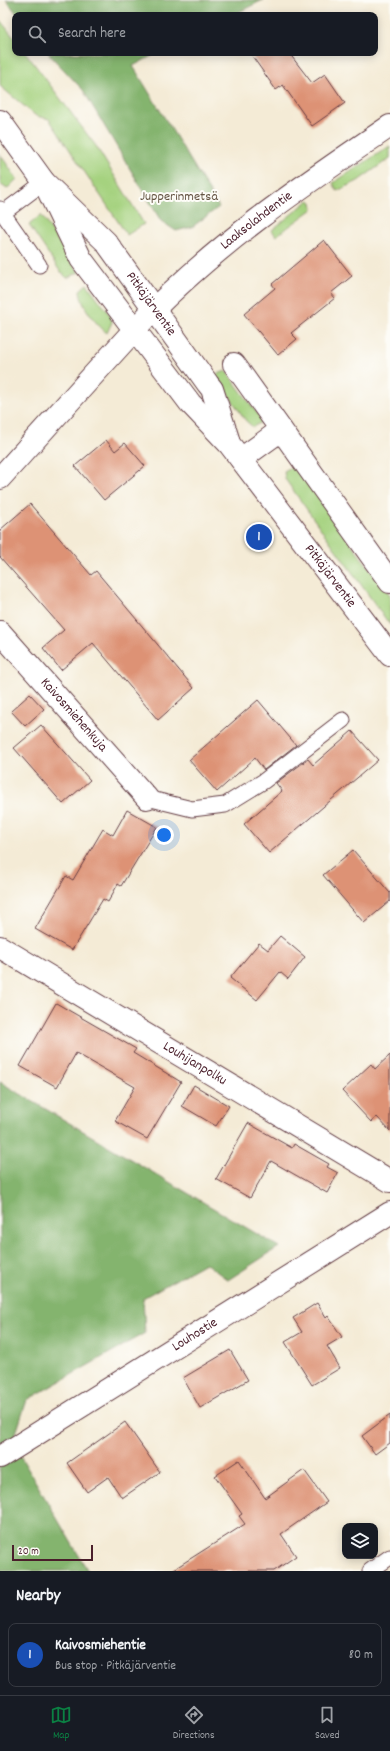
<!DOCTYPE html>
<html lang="en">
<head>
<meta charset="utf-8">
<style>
  :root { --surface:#171b24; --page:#242831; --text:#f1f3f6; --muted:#9ea1a6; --line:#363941; --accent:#0b8043 }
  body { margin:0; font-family:Dekko,sans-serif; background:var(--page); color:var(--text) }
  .controls { position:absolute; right:12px; bottom:12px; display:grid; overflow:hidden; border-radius:8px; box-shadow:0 2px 10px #0003 }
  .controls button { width:36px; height:36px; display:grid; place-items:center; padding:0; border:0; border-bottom:1px solid var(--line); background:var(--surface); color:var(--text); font:20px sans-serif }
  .scale { position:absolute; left:12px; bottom:10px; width:81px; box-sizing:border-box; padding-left:4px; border:2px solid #4a1f2b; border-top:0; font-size:11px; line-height:14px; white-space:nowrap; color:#4a1f2b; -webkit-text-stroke:3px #fdfcf7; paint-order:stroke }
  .you { position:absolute; left:164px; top:835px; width:14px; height:14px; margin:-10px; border:3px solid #fff; border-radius:50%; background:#1a73e8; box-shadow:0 0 0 6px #1a73e833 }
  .badge { display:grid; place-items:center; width:26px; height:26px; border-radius:50%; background:var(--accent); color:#fff; font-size:13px; font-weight:700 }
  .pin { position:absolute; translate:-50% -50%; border:2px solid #fff; box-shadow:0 1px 4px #0006 }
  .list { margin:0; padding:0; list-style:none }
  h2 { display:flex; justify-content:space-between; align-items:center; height:52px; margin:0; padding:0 16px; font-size:17px }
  h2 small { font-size:13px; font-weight:400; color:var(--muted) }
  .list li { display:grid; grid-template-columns:26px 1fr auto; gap:12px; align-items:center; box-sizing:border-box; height:64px; margin:0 8px 8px; padding:0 8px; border:1px solid var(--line); border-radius:8px }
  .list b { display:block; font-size:15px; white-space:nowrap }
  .list p { margin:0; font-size:13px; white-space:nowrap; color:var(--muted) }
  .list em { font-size:13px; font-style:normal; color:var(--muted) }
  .icon { flex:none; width:22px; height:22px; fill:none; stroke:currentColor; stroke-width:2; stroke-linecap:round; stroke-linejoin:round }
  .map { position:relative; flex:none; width:390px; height:1571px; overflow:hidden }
  .search { position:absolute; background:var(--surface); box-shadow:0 2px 10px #0003; left:12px; right:12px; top:12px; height:44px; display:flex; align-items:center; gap:10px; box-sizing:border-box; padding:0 14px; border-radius:8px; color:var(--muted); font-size:15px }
  .sheet { height:124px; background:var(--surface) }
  nav { display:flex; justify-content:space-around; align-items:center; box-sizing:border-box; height:56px; border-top:1px solid var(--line); background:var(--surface); font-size:11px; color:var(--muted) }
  nav a { display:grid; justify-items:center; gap:2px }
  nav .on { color:var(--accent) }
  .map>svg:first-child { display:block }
  .green { fill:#a5d27f; stroke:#787855 }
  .forest { fill:#84b46e; stroke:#676a4c }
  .building { fill:#dd9275 }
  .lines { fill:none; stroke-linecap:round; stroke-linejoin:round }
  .service-casing { stroke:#643e45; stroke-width:17 }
  .minor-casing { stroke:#643e45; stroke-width:24 }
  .tertiary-casing { stroke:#643e45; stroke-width:24 }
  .primary-casing { stroke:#643e45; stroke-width:24 }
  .service { stroke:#fff; stroke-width:15 }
  .minor { stroke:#fff; stroke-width:22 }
  .tertiary { stroke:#fff; stroke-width:22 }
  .primary { stroke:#fff; stroke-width:22 }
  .labels { text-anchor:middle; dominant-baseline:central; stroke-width:4; stroke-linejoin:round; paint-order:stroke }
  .park-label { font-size:14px; fill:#655544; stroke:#fdfcf7 }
  .street-label { font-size:14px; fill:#4a1f2b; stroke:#fdfcf7 }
</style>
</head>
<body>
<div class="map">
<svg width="390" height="1571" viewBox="0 0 390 1571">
  <rect width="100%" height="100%" fill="#fdfcf7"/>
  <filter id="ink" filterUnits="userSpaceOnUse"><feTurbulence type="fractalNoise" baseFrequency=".025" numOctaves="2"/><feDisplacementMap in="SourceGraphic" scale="8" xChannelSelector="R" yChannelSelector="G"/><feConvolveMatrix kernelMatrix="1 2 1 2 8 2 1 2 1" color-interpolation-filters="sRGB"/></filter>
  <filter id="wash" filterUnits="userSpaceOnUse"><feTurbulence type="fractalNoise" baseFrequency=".012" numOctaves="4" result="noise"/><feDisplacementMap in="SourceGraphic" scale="16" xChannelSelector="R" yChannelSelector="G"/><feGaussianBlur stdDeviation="0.9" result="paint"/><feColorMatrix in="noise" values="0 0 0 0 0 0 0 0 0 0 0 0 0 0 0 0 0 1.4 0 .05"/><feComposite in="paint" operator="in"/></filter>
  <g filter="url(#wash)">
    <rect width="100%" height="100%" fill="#f4ebd6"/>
    <!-- green -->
    <path class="green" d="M0 20 15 39V53H26L96 146 144 224 127 235 49 119 36 116 0 86Z
      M390 146V158L358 181 337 191 333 183Z
      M0 154 17 179 7 189 0 184Z
      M309 200 312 202 313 209 276 236 272 230Z
      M41 215 79 272 67 278 60 271 29 225Z
      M87 284 110 315 112 322 107 333C96 324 80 305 80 290Z
      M226 371 263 421 253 427 246 421 215 375Z
      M293 466 300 469 357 552 390 595V625L285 479 284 471Z"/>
    <!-- forest -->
    <path class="forest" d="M6 0H263L233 15H18Z
      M48 53H157L133 66 219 207 192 227 176 231 161 221 83 90Z
      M0 1082 279 1247 228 1280 205 1263 143 1298 145 1333 27 1400 15 1436 18 1452 88 1571H0Z"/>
    <g id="blocks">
      <!-- building -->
      <path class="building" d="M250 53H289L312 83 325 74 345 103 312 126 283 85 276 90Z
        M324 240 352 276 331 293 335 298 291 333 297 339 278 355 244 314 275 288 272 284Z
        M106 440 115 451 125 443 145 466 104 500 75 466Z
        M30 504 91 575 96 571 194 688 158 720 93 643 61 670 43 648 64 630 0 557V530Z
        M30 694 44 709 25 726 11 711Z
        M258 700 296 745 264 770 255 758 217 792 189 760Z
        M41 725 90 780 63 804 14 748Z
        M352 731 378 760 269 853 244 824 282 791 276 783 308 759 313 765Z
        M127 810 157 827 121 886 118 884 108 902 103 899 72 950 35 929 66 876 73 880 103 829 113 835Z
        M353 850 390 893V901L364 923 323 875Z
        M280 936 305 957 288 979 280 972 257 1000 230 978 259 943 268 950Z
        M56 1003 136 1049 133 1053 181 1082 147 1139 115 1121 135 1087 76 1053 57 1087 20 1066Z
        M390 1055V1131L377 1117 371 1122 342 1091 371 1064 375 1069Z
        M194 1085 229 1106 216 1126 182 1106Z
        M248 1123 292 1148 294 1144 329 1164 327 1167 338 1173 327 1193 271 1161 250 1198 216 1179Z
        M317 1303 326 1318 328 1316 342 1337 327 1346 340 1368 312 1385 285 1342 302 1332 293 1318Z
        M230 1350 248 1380 200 1408 183 1378Z
        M390 1415V1443L375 1454 362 1436Z
        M125 1422 160 1472 122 1498 108 1477 87 1492 67 1463Z
        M239 1460 265 1498 304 1470 327 1502 281 1534 296 1556 274 1571H171L245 1524 239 1516 242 1514 215 1476Z"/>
    </g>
  </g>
  <g filter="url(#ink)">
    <use href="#blocks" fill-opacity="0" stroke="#643e45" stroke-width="1"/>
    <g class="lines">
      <!-- service casing -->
      <g class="service-casing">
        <path id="service" d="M0 209 39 265
          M3 213 44 182
          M147 798 192 809 225 805 264 781 343 720
          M370 1571 390 1557"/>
      </g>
      <!-- minor casing -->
      <g class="minor-casing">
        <g id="minor">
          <path d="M234 364 390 582"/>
          <path d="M241 459 281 430"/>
          <path d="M0 478 135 329"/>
          <path id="s1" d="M0 632 147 798"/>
          <path id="s2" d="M0 947 390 1181"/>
          <path id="s3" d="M0 1457 390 1213"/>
        </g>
      </g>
      <!-- tertiary casing -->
      <g class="tertiary-casing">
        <g id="tertiary">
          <path id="s4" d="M135 329C209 249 300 187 390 126"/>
        </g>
      </g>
      <!-- primary casing -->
      <g class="primary-casing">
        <g id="primary">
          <path id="s5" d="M0 121 44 182 106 242 208 384 212 389 228 439"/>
          <path id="s6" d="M44 182 81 259 190 403 230 445 390 655"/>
        </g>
      </g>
      <!-- service -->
      <use href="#service" class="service"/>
      <!-- minor -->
      <use href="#minor" class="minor"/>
      <!-- tertiary -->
      <use href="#tertiary" class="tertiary"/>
      <!-- primary -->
      <use href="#primary" class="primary"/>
    </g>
  </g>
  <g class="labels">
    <!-- park labels -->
    <g class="park-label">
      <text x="179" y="197">Jupperinmetsä</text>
    </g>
    <!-- street labels -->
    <g class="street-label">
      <text stroke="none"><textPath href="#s4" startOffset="163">Laaksolahdentie</textPath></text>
      <text stroke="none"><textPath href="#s5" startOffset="238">Pitkäjärventie</textPath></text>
      <text stroke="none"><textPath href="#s6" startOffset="489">Pitkäjärventie</textPath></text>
      <text stroke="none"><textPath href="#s1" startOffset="111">Kaivosmiehenkuja</textPath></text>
      <text stroke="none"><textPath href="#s2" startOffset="227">Louhijanpolku</textPath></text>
      <text stroke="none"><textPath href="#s3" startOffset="230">Louhostie</textPath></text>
    </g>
  </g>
</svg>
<div class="controls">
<button><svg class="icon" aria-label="layers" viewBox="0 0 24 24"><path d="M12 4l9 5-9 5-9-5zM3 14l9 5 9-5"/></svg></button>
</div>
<div class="scale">20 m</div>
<div class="you"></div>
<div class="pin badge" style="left:259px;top:537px;background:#1a4fb4">1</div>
<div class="search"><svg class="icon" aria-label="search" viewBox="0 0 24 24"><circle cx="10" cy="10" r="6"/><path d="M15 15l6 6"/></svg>Search here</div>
</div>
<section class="sheet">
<h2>Nearby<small></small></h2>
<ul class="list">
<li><span class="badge" style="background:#1a4fb4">1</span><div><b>Kaivosmiehentie</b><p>Bus stop · Pitkäjärventie</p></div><em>80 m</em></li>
</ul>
</section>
<nav>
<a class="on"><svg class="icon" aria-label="map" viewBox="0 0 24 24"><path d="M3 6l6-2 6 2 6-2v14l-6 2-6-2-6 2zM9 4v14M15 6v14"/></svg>Map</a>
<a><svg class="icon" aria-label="directions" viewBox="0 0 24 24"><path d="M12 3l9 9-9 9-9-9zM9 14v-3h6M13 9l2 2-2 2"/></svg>Directions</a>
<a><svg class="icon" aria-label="saved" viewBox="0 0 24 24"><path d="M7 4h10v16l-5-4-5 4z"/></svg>Saved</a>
</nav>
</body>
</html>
